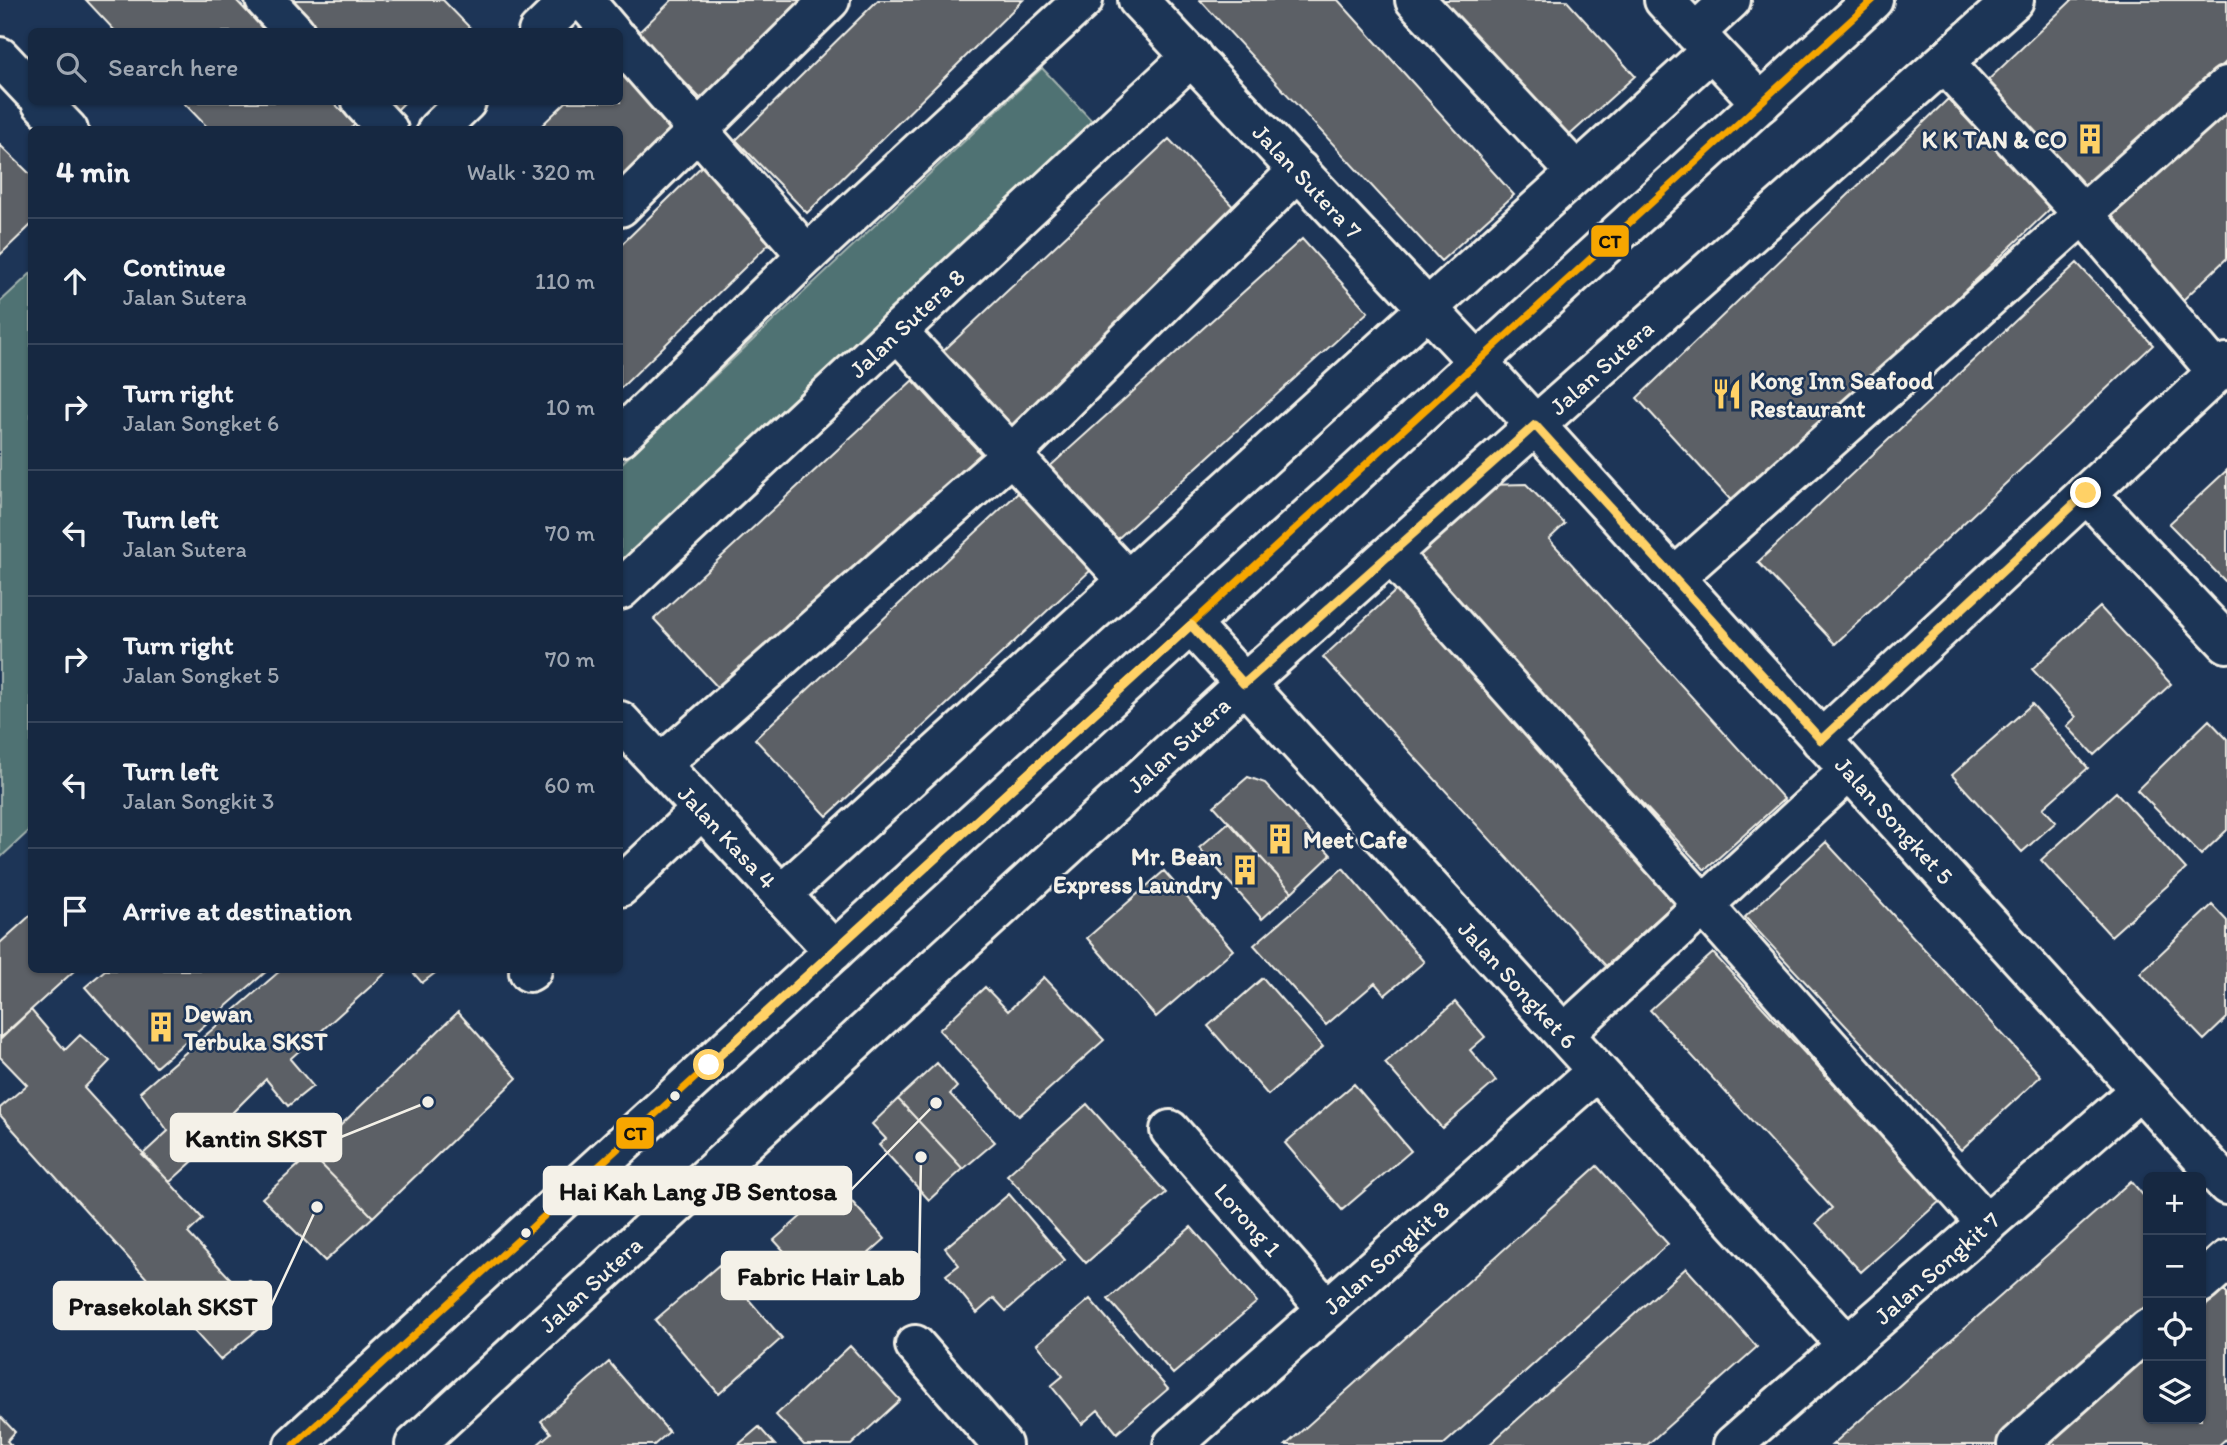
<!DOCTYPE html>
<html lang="en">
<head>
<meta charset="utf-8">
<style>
  :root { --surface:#162841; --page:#23344c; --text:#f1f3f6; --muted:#9ea6b1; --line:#35445a }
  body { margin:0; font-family:Itim,sans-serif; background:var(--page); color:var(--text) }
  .controls { position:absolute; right:21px; bottom:21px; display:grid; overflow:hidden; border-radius:10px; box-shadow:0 2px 5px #0004 }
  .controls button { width:63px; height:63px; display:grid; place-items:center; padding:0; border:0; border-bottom:2px solid var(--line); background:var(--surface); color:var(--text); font:35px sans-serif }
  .stop { position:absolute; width:21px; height:21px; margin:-16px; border:5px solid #ffd166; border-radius:50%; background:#fff }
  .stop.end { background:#ffd166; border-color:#fff; box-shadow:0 2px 7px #0008 }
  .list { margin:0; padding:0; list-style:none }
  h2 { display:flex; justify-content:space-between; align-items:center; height:91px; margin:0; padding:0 28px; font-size:30px }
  h2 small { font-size:23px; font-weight:400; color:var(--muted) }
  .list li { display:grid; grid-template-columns:46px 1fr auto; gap:21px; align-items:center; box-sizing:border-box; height:126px; padding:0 28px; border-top:2px solid var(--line) }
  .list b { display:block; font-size:26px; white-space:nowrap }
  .list p { margin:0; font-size:23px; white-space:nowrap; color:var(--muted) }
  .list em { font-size:23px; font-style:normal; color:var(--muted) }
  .icon { flex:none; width:38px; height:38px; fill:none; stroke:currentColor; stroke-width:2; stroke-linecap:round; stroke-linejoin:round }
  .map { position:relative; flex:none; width:2227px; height:1445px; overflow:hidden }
  .search { position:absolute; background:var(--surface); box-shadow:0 2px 5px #0004; left:28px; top:28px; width:595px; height:77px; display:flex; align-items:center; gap:18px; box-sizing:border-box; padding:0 24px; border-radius:10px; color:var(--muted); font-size:26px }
  .panel { position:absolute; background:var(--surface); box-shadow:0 2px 5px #0004; left:28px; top:126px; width:595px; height:847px; border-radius:10px }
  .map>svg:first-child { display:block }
  .green { fill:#4f7273; stroke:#a2b2ae; stroke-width:2 }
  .building { fill:#5b6066; stroke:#f4f1e8; stroke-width:2 }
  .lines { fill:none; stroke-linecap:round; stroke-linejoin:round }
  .minor-casing { stroke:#f4f1e8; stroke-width:44 }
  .minor { stroke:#1d3557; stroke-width:38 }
  .bus-1-casing { stroke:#1d3557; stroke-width:12 }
  .bus-1 { stroke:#f7a600; stroke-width:7 }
  .route { stroke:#ffd166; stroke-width:9 }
  .bus-dot { fill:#f4f1e8; stroke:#1d3557; stroke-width:2.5 }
  .labels { text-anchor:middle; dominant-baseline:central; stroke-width:5; stroke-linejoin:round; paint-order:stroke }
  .poi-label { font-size:24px; font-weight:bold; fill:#f4f1e8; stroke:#1d3557; text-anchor:start }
  .street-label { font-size:24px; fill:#f4f1e8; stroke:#1d3557 }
  .leader { fill:none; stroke:#f4f1e8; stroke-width:2.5 }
  .callout-dot { fill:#f4f1e8; stroke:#1d3557; stroke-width:2.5 }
  .callout { fill:#f4f1e8; stroke:#f4f1e8; stroke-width:2.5 }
  .callout-label { font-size:26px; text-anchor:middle; font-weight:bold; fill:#111 }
  .line-badge { stroke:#1d3557; stroke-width:2.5 }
  .pale-badge-label { font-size:19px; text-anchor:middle; font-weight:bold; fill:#111 }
</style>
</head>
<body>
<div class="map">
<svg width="2227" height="1445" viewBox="0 0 2227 1445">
  <rect width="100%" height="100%" fill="#1d3557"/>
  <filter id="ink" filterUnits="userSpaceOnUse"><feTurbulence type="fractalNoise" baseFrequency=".0143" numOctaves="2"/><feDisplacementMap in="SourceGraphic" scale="14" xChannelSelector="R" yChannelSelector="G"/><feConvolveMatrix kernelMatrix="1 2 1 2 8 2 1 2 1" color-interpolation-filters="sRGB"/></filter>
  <g filter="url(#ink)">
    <!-- green -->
    <path class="green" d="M1042 68 1094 123 620 568V465Z
      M31 273V829L0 858V302Z"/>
    <!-- building -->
    <path class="building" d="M86 0H236L266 32H116Z
      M289 0H443L474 32H319Z
      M672 0H817L709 107 637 34Z
      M878 0H1023L807 213 736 140Z
      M1200 0H1338L1514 195 1441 261Z
      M1431 0H1566L1635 76 1562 142Z
      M2072 0H2227V61L2087 194 1984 84Z
      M620 70 680 131 620 192V130H537L566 102H620Z
      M1948 99 2051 208 1738 508 1637 398Z
      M183 102H333L355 124 350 130H210Z
      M387 102H405L396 111Z
      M2227 102V258L2181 302 2104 220Z
      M1169 139 1241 215 1011 433 938 356Z
      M0 145 32 176V224L0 255Z
      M709 159 779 234 620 389V246Z
      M1302 239 1368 312 1114 542 1047 469Z
      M2077 263 2153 345 1835 644 1758 562Z
      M913 380 982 455 723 693 654 619Z
      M2227 470V583L2169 524Z
      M1526 484 1565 524 1549 539 1784 799 1705 870 1411 557 1487 485Z
      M1019 492 1091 570 827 816 755 739Z
      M1400 587 1683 896 1606 966 1323 657Z
      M2100 607 2171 684 2094 755 2067 726 2076 717 2032 669Z
      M2032 704 2088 768 2043 808 2056 822 2022 852 1952 775Z
      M2209 720 2227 739V830L2201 855 2137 790Z
      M1248 777 1265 783 1331 855 1292 892 1214 806Z
      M2116 792 2186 869 2111 936 2041 860Z
      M1229 822 1292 892 1262 919 1199 848Z
      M1826 842 2041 1076 1961 1150 1745 917Z
      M1343 868 1424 962 1385 995 1375 983 1326 1025 1254 945Z
      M1164 871 1233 950 1156 1017 1087 938Z
      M2212 905 2227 921V1018L2204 1040 2140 973Z
      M32 914V970H75L0 1038V943Z
      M1713 953 1940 1201 1861 1272 1816 1223 1832 1208 1650 1010Z
      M105 970H268L156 1067 85 987Z
      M281 970H389L290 1059 313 1086 288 1106 266 1079 200 1145 204 1151 170 1182 142 1155 168 1131 140 1092Z
      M411 970H439L422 983Z
      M1044 977 1104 1040 1019 1116 939 1030 985 987 1008 1011Z
      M1263 978 1323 1047 1268 1095 1208 1026Z
      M1455 1002 1485 1037 1470 1050 1496 1081 1442 1128 1385 1063Z
      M31 1010 65 1050 80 1035 110 1061 84 1088 203 1219 188 1233 240 1289 249 1280 260 1291 248 1302 267 1322 220 1360 0 1115V1108L27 1085 0 1057V1040Z
      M458 1012 517 1078 373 1217 311 1154Z
      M937 1063 957 1087 950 1094 995 1142 963 1169 898 1099Z
      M1354 1084 1411 1151 1342 1210 1285 1143Z
      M898 1099 963 1169 929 1200 879 1145 886 1139 872 1124Z
      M1087 1104 1166 1193 1086 1263 1007 1175Z
      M311 1154 373 1217 325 1261 262 1198Z
      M1597 1166 1668 1244 1443 1445H1286Z
      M824 1170 885 1239 823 1294 774 1240 806 1212 794 1197Z
      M2131 1181 2148 1201V1317L2003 1445H1832Z
      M1009 1194 1065 1260 1006 1311 994 1298 977 1313 946 1275 959 1265 945 1248Z
      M1191 1227 1257 1302 1173 1374 1108 1299Z
      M719 1265 782 1338 719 1394 655 1320Z
      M1686 1268 1757 1347 1647 1445H1489Z
      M2224 1290 2227 1293V1438L2219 1445H2048L2148 1356V1419H2201V1310Z
      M1090 1299 1168 1389 1117 1433 1098 1410 1082 1424 1051 1386 1063 1376 1037 1344Z
      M850 1346 900 1400 851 1445H804L776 1415Z
      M609 1362 669 1432 654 1445H537L551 1433 541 1421Z
      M0 1416 15 1432 7 1441 11 1445H0Z
      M759 1427 775 1445H738Z"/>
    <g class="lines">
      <!-- minor casing -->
      <g class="minor-casing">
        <g id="minor">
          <path d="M265 0 295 32"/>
          <path d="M584 0 611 32"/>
          <path id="s1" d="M1138 0 1478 362 2227 1185"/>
          <path d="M1415 0 1577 173"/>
          <path d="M1664 0 1761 103"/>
          <path d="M538 32 571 0"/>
          <path d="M1695 33 1731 0"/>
          <path d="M620 41 807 255"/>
          <path d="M0 57 32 91"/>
          <path d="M1944 63 2084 215 2217 372"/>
          <path d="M41 102 68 130"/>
          <path d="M362 102 388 130"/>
          <path d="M437 130 466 102"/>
          <path d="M620 207 830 0"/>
          <path d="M897 331 1128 581"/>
          <path d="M620 437 807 255 1083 0"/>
          <path d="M2086 493 2227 643"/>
          <path d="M1391 554 1987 1224"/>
          <path d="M1674 578 2227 86"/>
          <path id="s2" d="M620 590 1192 56"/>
          <path id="s3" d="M1191 625 1847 1345"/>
          <path id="s4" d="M620 721 834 951"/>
          <path d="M1821 740 2227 363"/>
          <path d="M660 765 1011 455 1299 170"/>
          <path d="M620 887 702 809"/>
          <path d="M781 895 1711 51"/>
          <path d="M529 972 532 970"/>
          <path d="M1564 1034 1849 771"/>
          <path id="s5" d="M1170 1130 1327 1309"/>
          <path d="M2201 1283 2227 1260"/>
          <path d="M915 1345 1002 1445"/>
          <path d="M294 1445 1873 0"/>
          <path id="s6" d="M415 1445 1244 684 2014 0"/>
          <path id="s7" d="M1173 1445 1597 1071"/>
          <path id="s8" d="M1733 1445 2140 1090"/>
          <path d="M2017 1445 2148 1329"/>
        </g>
      </g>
      <!-- minor -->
      <use href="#minor" class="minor"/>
      <!-- bus-1 casing -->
      <g class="bus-1-casing">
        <path id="bus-1" d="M294 1445 1873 0"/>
      </g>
      <!-- bus-1 -->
      <use href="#bus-1" class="bus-1"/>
    </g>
  </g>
  <g class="lines" filter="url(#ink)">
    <!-- route -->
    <path class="route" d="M709 1065 1191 625 1244 684 1535 425 1821 740 2086 493"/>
  </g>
  <!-- icons -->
  <defs>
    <g id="building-bare" transform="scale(2.415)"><path d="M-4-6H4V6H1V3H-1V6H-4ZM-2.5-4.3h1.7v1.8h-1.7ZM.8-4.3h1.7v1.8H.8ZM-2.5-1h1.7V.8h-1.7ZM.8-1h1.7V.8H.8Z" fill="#ffd166" stroke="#1d3557" stroke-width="2.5" paint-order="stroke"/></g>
    <g id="restaurant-bare" transform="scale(2.415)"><path d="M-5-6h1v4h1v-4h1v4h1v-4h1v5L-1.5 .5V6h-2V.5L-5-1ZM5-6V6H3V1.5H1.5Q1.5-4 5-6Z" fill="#ffd166" stroke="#1d3557" stroke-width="2.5" paint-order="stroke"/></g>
  </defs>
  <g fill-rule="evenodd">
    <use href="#building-bare" x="2090" y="139"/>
    <use href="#restaurant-bare" x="1727" y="394"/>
    <use href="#building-bare" x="1280" y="839"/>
    <use href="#building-bare" x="1245" y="870"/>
    <use href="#building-bare" x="161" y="1027"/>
  </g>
  <!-- markers -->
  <g class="bus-dot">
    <circle cx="675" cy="1096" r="6"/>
    <circle cx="526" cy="1233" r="6"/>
  </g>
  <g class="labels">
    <!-- poi labels -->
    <g class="poi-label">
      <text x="2067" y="139" text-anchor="end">K K TAN &amp; CO</text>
      <text x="1750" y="380">Kong Inn Seafood<tspan x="1750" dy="28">Restaurant</tspan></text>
      <text x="1303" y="839">Meet Cafe</text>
      <text x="1222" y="856" text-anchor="end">Mr. Bean<tspan x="1222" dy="28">Express Laundry</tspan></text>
      <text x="184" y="1013">Dewan<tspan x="184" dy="28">Terbuka SKST</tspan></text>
    </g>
    <!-- street labels -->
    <g class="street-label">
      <text stroke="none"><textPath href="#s1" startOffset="248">Jalan Sutera 7</textPath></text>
      <text stroke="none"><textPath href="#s2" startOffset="392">Jalan Sutera 8</textPath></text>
      <text stroke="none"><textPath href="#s6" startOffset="1603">Jalan Sutera</textPath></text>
      <text stroke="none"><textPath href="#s6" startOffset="1036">Jalan Sutera</textPath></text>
      <text stroke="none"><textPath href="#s1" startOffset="1116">Jalan Songket 5</textPath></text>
      <text stroke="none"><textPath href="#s4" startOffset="158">Jalan Kasa 4</textPath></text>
      <text stroke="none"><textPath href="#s3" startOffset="486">Jalan Songket 6</textPath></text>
      <text stroke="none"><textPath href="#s5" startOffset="119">Lorong 1</textPath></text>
      <text stroke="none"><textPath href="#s7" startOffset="284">Jalan Songkit 8</textPath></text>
      <text stroke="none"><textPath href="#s8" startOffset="270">Jalan Songkit 7</textPath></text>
      <text stroke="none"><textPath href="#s6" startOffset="238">Jalan Sutera</textPath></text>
    </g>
  </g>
  <!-- callouts -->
  <path class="leader" d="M428 1102L341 1137M936 1103L851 1190M921 1157L919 1276M317 1207L271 1306"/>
  <g class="callout-dot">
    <circle cx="428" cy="1102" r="7"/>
    <circle cx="936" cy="1103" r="7"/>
    <circle cx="921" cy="1157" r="7"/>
    <circle cx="317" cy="1207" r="7"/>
  </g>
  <g class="callout">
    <rect x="171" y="1114" width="170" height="47" rx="7"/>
    <rect x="544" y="1167" width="307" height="47" rx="7"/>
    <rect x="722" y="1252" width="197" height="47" rx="7"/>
    <rect x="54" y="1282" width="217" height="47" rx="7"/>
  </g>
  <g class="callout-label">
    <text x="256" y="1147">Kantin SKST</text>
    <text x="698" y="1200">Hai Kah Lang JB Sentosa</text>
    <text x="821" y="1285">Fabric Hair Lab</text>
    <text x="163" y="1315">Prasekolah SKST</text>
  </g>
  <g class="line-badge">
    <rect x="1590" y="224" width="40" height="34" rx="7" fill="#f7a600"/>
    <rect x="615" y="1116" width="40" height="34" rx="7" fill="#f7a600"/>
  </g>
  <g class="pale-badge-label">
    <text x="1610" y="248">CT</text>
    <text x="635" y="1140">CT</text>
  </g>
</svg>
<div class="controls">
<button>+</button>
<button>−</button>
<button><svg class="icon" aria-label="locate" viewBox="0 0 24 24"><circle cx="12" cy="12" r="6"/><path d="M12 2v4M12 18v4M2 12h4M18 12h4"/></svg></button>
<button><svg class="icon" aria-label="layers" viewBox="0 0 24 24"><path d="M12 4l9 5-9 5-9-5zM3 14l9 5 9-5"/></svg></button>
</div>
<div class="stop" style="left:709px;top:1065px"></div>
<div class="stop end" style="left:2086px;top:493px"></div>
<div class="search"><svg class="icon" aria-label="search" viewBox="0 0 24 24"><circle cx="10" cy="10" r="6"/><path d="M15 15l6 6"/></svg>Search here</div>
<section class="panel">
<h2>4 min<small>Walk · 320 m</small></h2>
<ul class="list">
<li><svg class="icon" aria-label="ahead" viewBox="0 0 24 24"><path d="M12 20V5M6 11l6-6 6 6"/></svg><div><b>Continue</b><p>Jalan Sutera</p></div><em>110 m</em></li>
<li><svg class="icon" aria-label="right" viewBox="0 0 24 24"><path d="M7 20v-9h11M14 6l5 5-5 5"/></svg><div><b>Turn right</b><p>Jalan Songket 6</p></div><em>10 m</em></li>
<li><svg class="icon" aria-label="left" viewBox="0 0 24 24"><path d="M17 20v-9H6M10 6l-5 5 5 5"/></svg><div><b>Turn left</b><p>Jalan Sutera</p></div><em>70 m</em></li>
<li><svg class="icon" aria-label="right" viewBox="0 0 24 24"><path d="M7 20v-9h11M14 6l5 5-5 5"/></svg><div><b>Turn right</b><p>Jalan Songket 5</p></div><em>70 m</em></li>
<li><svg class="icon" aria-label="left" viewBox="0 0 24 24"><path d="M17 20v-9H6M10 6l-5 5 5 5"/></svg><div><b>Turn left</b><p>Jalan Songkit 3</p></div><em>60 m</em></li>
<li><svg class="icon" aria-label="arrive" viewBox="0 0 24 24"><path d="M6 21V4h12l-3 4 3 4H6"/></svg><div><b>Arrive at destination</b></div></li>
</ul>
</section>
</div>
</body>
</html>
